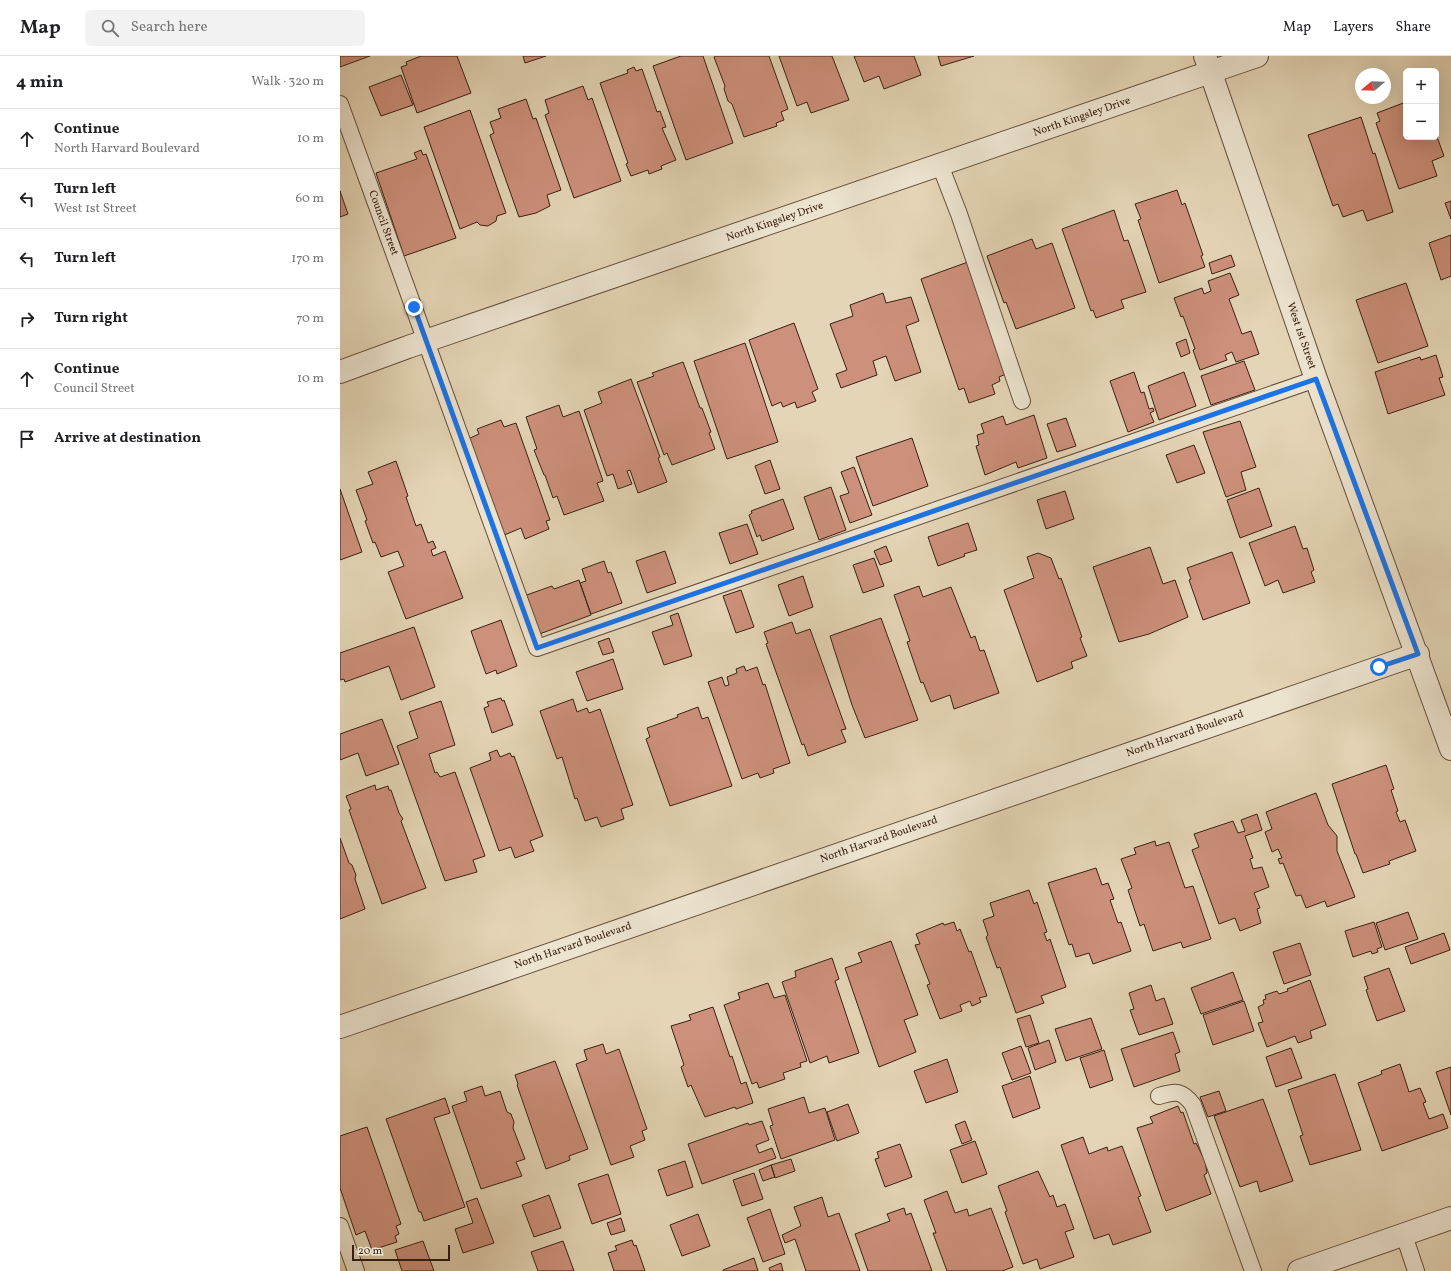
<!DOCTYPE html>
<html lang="en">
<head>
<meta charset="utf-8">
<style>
  :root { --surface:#fff; --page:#f2f2f2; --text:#202124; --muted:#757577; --line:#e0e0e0 }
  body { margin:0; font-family:Vollkorn,serif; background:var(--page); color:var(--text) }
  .controls { position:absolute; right:12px; top:12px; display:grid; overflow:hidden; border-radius:6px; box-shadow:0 4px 16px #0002 }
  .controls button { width:36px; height:36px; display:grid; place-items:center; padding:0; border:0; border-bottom:1px solid var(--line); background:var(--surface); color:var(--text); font:20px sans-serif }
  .compass { position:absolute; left:1015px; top:12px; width:36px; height:36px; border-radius:50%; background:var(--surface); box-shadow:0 4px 16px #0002; rotate:251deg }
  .scale { position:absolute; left:12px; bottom:10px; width:98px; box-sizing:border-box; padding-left:4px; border:2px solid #392110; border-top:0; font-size:11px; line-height:14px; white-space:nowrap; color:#392110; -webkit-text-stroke:3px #ede4d0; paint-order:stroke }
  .stop { position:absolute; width:12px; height:12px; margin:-9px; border:3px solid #1a73e8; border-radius:50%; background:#fff }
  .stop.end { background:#1a73e8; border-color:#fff; box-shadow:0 1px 4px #0008 }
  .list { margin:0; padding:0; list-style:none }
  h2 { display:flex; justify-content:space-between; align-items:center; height:52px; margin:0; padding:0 16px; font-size:17px }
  h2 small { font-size:13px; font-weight:400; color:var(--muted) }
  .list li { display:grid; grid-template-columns:26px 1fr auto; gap:12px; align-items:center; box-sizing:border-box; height:60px; padding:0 16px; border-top:1px solid var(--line) }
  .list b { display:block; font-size:15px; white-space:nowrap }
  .list p { margin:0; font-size:13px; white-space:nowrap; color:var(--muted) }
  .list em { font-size:13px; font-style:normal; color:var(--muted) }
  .icon { flex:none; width:22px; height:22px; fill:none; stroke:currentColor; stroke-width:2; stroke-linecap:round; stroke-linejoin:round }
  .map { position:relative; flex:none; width:1111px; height:1215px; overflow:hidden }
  header { display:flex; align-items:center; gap:24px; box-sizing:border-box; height:56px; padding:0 20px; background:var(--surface); border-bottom:1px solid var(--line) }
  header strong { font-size:19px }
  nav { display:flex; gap:22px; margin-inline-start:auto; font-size:14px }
  .search { width:280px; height:36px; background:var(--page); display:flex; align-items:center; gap:10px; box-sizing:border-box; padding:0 14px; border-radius:6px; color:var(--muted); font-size:15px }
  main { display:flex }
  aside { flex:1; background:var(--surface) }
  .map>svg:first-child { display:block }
  .building { fill:#cd907c; stroke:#392110 }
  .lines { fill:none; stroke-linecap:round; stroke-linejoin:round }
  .lane-casing { stroke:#644e3a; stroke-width:18 }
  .street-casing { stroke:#644e3a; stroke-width:24 }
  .lane { stroke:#ede4d0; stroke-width:16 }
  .street { stroke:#ede4d0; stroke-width:22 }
  .route { stroke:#1a73e8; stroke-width:5 }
  .labels { text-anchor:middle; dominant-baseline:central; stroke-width:3.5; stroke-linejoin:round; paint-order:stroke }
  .street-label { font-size:11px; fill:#392110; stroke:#ede4d0 }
</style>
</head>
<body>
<header>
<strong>Map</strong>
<div class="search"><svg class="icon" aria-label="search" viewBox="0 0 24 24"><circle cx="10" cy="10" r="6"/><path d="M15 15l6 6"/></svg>Search here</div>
<nav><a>Map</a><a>Layers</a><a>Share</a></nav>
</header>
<main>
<aside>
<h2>4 min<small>Walk · 320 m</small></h2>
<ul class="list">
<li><svg class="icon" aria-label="ahead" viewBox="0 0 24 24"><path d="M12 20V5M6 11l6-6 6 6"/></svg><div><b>Continue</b><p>North Harvard Boulevard</p></div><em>10 m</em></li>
<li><svg class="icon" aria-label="left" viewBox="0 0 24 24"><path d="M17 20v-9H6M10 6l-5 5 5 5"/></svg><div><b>Turn left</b><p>West 1st Street</p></div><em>60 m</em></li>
<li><svg class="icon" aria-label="left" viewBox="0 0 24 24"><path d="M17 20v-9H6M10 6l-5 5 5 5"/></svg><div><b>Turn left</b></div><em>170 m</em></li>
<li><svg class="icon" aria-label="right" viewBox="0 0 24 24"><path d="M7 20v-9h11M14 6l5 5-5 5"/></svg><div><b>Turn right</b></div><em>70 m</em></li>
<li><svg class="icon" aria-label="ahead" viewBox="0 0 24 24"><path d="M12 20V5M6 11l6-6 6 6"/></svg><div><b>Continue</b><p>Council Street</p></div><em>10 m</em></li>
<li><svg class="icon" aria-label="arrive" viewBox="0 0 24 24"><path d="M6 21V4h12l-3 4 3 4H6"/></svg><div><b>Arrive at destination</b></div></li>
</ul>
</aside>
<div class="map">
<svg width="1111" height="1215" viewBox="0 0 1111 1215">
  <rect width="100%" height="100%" fill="#e4d5b6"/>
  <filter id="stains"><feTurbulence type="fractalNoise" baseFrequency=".005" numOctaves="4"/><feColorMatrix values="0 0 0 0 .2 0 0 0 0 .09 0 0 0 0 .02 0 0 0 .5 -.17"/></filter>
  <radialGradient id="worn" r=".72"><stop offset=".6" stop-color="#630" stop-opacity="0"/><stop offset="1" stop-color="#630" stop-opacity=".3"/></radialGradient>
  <!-- building -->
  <path class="building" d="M0 0H30L0 11Z
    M81 0H117L131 37 77 57 61 11 67 9 66 6Z
    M183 0H206L185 7Z
    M341 0H363L393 87 346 104 313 10Z
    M376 0H429L448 53 441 56 444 64 436 67 437 70 404 81 392 48 388 45 384 33 385 30 374 1Z
    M439 0H492L509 44 471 57 467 46 457 50Z
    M514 0H574L581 19 544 33 539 20 524 26Z
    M598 0H634L601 10Z
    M294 11 296 15 302 13 317 56 320 55 326 71 322 72 336 104 321 110 322 113 309 118 308 114 291 120 286 108 288 107 260 27 288 17 287 14Z
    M61 19 73 49 41 60 29 31Z
    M243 30 248 44 252 42 281 125 234 142 205 59 209 57 205 44Z
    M186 43 193 63 196 62 221 134 207 139 210 150 196 157 179 161 150 79 154 77 150 66 161 62 158 53Z
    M1066 46V81H1096V78L1104 100 1092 105 1097 120 1059 133 1036 67 1040 65 1037 57Z
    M130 54 166 157 157 160 156 165 148 170 140 169 137 166 120 173 84 71Z
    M1021 61 1033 98 1035 97 1053 156 1027 165 1023 154 1003 161 998 148 993 150 968 79Z
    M81 94 83 99 86 98 116 182 64 200 36 117 77 103 74 97Z
    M837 134 842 149 845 147 863 199 861 200 865 211 819 227 798 164 801 163 795 148Z
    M0 135 8 158 0 161Z
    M1111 145V163L1105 147Z
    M774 154 784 185 788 184 806 236 781 244 784 252 756 262 753 254 751 255 722 173Z
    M1111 179V220L1101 224 1089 187Z
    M692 183 696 193 712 187 735 252 676 273 666 246 664 247 647 200Z
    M891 199 895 210 872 218 869 207Z
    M628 206 666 318 659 321 660 325 652 329 655 338 629 347 624 332 619 334 581 223Z
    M890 217 899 239 889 243 902 278 911 275 919 298 896 306 892 296 885 299 887 304 860 314 853 294 855 293 843 260 841 261 834 242 862 232 864 238 871 235 868 225Z
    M1066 227 1088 290 1038 307 1016 244Z
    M543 237 546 247 571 241 579 265 566 270 581 316 555 325 546 300 533 305 537 319 501 332 496 318 507 314 490 268 513 260 510 249Z
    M454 267 478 333 472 336 476 345 457 352 455 346 443 351 441 346 432 350 409 284Z
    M846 283 850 297 841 301 836 287Z
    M405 287 438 386 387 403 354 305Z
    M1096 299 1103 321 1099 322 1105 339 1048 358 1035 316 1080 301 1081 304Z
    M904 305 915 334 871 349 861 320Z
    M343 306 360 352H362L371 376 369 377 375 393 332 409 327 397 324 399 297 326 314 320 312 317Z
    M794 316 801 337 804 336 809 353 813 352 814 355 810 357 814 366 788 376 770 325Z
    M844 316 856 350 819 364 808 330Z
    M291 323 320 401 318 402 327 426 298 437 290 414 287 415 292 428 278 433 273 418 267 420 244 354 262 347 258 336Z
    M219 349 223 361 239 355 263 425 257 427 264 445 224 459 217 440 213 442 205 419H204L194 394 197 393 186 361Z
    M694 359 707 402 678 412 676 406 645 419 636 390 639 389 637 379 644 377 641 368 663 360 666 369Z
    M726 362 736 390 717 396 707 368Z
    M161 364 164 371 176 367 210 464 206 465 209 473 185 483 181 472 162 480 128 383 139 378 137 373Z
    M900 365 916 411 901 416 906 434 886 441 863 376Z
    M572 382 588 430 533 450 516 401Z
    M854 389 865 417 837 427 826 399Z
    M430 404 440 433 425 438 415 410Z
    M56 405 68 440 66 441 76 470 81 468 88 487 93 485 96 492 91 494 93 500 105 495 123 542 66 563 48 516 64 510 58 495 41 501 35 486 33 487 25 465 27 464 16 434 33 428 28 416Z
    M514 411 532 459 510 467 500 440 509 437 501 416Z
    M491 431 506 474 479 484 464 441Z
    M919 432 932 470 900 482 887 444Z
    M0 433 22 496 0 504Z
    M725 435 734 463 706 473 697 444Z
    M443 443 454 473 422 485 420 479 417 481 409 459 412 457 411 455Z
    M628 467 637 494 624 498 625 500 598 510 588 481Z
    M407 468 418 498 390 508 379 477Z
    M955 470 963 493 967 492 974 514 971 516 975 526 943 537 938 524 925 530 909 487Z
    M546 490 552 505 540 509 534 495Z
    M810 491 823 528 835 524 848 561 809 578 779 586 753 511Z
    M325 495 336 527 307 537 296 505Z
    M892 496 910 547 863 564 849 524 851 523 847 512Z
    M698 497 711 502 719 523 721 522 742 581 740 582 747 600 731 606 733 612 697 626 664 534 694 522 687 501Z
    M534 502 544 530 523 537 513 509Z
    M264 505 268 517 271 516 282 547 251 558 240 527 246 525 242 513Z
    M463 520 473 551 449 560 438 529Z
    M239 524 251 559 194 580 181 541 212 530 214 533Z
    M579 530 583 541 611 531 631 582 635 580 640 595 644 594 659 637 614 653 610 639 591 646 583 626 581 627 567 586 570 585 554 539Z
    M401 534 414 571 396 577 383 540Z
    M338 557 352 600 324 609 312 576 333 569 330 560Z
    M541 562 578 664 525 682 512 649 490 580Z
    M161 564 177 610 157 618 156 614 146 618 131 575Z
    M452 566 456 578 470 573 506 673 501 674 506 686 468 700 464 688 462 689 426 588 428 587 424 576Z
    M74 571 95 631 61 644 49 610 5 626 4 623 0 624V597Z
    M269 582 274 596 263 599 258 586Z
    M273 603 283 633 247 645 236 616Z
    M404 610 406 615 417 611 423 629 425 628 450 707 433 713 434 717 420 722 418 717 402 723 368 626 382 621 385 630 389 629 387 621 397 617 396 613Z
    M161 642 162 645 164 644 173 669 152 677 144 652 149 650 147 646Z
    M233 643 237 656 247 652 249 657 260 653 293 749 281 753 284 763 261 771 257 761 245 765 237 742 235 743 222 701 217 703 200 655Z
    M101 645 115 689 89 698 95 717 97 716 100 721 115 716 145 800 133 804 137 816 105 825 57 690 78 682 69 656Z
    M358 651 362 663 368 661 392 730 330 750 306 683 310 681 307 672 338 661 337 659Z
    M42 663 59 708 26 720 18 697 0 704V678Z
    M157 694 160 701 170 697 172 701 174 700 203 780 190 785 194 795 175 802 171 791 159 795 130 712 151 704 149 697Z
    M1046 709 1054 733 1051 734 1058 755 1056 756 1060 766 1065 764 1076 795 1049 805 1050 808 1023 817 1016 798H1015L992 728Z
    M35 729 36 734 48 730 49 734H51L59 757 63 763 61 765 86 832 42 848 9 754 11 753 6 740Z
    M976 737 988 769 997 780V795L1015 841 987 851 985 845 966 852 961 839 956 840 943 807 940 808 938 803 942 802 938 793 932 796 925 776 932 773 926 756Z
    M917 758 922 774 905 780 913 802 910 803 913 813 922 811 929 831 914 837 920 852 917 853 921 867 900 875 895 862 879 868 852 794 859 791 854 778 893 765 898 777 905 775 901 764Z
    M0 782 9 807 12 809 16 819 15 823 25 853 0 863Z
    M815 785 816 790 829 786 845 832 853 830 871 883 843 892 841 886 813 895 804 868 800 870 788 834 792 832 781 803 796 798 794 792Z
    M756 812 762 829 768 827 774 843 770 844 778 867 781 866 791 895 753 908 749 897 736 901 732 888 729 889 708 827Z
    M689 834 694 848 697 846 707 876 704 877 707 885 710 883 726 931 701 940 704 947 676 957 660 911 657 912 646 881 648 879 643 864 654 860 650 847Z
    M1068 856 1078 883 1045 894 1036 867Z
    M614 866 617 875 620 873 629 896 631 895 647 940 639 942 641 946 632 950 630 945 620 949 622 955 600 963 587 929 590 928 575 889 580 888 576 878 603 867 604 869Z
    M1034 866 1042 891 1037 893 1038 896 1032 898 1031 895 1013 901 1005 875Z
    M1104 877 1110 894 1071 908 1065 891Z
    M551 885 578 959 564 964 576 996 539 1011 505 912 522 906 518 897Z
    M960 887 971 919 944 928 933 896Z
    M492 902 499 923 495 925 519 997 489 1007 487 1000 470 1007 442 926 456 921 455 915Z
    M1049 912 1065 955 1037 965 1026 934 1028 933 1024 921Z
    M893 916 903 944 861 958 851 932Z
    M970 924 986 969 970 975 972 982 958 987 955 980 927 991 918 967 923 966 918 951 924 948 923 944 926 943 925 939 937 935 939 938 948 935 947 933Z
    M428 927 434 942 445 939 467 1005 460 1007 461 1011 443 1017 445 1023 419 1032 417 1026 412 1028 384 949 400 943 398 937Z
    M811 929 816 945 824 942 833 968 799 979 790 954 794 953 789 937Z
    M904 945 914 975 873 989 863 959Z
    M373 951 390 1001 392 1000 401 1028 406 1026 413 1047 396 1053 395 1051 365 1061 351 1029 348 1031 341 1011 344 1009 331 970 351 964 349 959Z
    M690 959 699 987 686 991 677 963Z
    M751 962 762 993 726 1005 715 973Z
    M833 976 840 996 835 998 840 1015 794 1031 781 993Z
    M709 984 716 1006 695 1014 688 992Z
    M263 988 266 998 279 993 307 1073 302 1075 305 1084 290 1090 294 1101 271 1109 236 1008 247 1004 244 994Z
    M681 990 691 1017 672 1024 662 997Z
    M951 992 962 1022 936 1031 926 1001Z
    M764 994 773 1024 750 1032 740 1002Z
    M607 1003 618 1036 586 1047 574 1015Z
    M215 1005 248 1093 229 1100 230 1104 206 1113 177 1029 178 1028 175 1019Z
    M1060 1008 1069 1036 1080 1032 1086 1046 1083 1047 1089 1063 1103 1058 1108 1072 1042 1095 1018 1027 1042 1018 1041 1015Z
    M1111 1011V1059L1096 1016Z
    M995 1018 1021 1094 970 1109 960 1080 963 1079 948 1034Z
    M690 1020 700 1052 673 1062 662 1030Z
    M142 1030 145 1040 160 1035 167 1056 171 1058 174 1066 173 1072 185 1103 176 1106 182 1120 141 1133 112 1050 127 1045 124 1036Z
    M879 1035 886 1055 868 1061 860 1041Z
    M464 1041 469 1057 485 1052 495 1084 441 1103 430 1070 433 1069 428 1053Z
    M105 1042 110 1057 94 1062 125 1151 84 1165 81 1156H79L46 1063Z
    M923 1043 953 1125 920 1136 917 1125 900 1131 874 1060Z
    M508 1048 519 1077 497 1085 487 1056Z
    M838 1050 841 1057 843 1056 854 1088 856 1087 865 1105 867 1117 864 1119 871 1138 826 1155 797 1072 813 1067 810 1061Z
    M422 1065 429 1084 416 1089 419 1097 432 1092 436 1102 362 1128 348 1088 408 1067 409 1069Z
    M625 1065 632 1084 622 1088 615 1069Z
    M27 1071 61 1168 56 1170 59 1178 55 1180 57 1186 32 1194 25 1175 16 1179 0 1132V1080Z
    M743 1081 749 1098 767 1091 768 1095 782 1090 801 1140 798 1141 811 1176 773 1189 769 1178 754 1183 721 1089Z
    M635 1085 647 1118 622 1127 610 1094Z
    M560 1088 572 1121 545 1131 535 1103 539 1102 537 1096Z
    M451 1103 455 1115 435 1122 431 1109Z
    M345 1105 353 1131 327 1140 318 1114Z
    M431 1109 435 1121 423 1125 419 1114Z
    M698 1115 710 1141 713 1139 717 1151 725 1148 734 1173 725 1176 734 1201 700 1213 697 1203 683 1208 665 1156 667 1155 658 1130Z
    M414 1117 423 1143 402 1150 393 1124Z
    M268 1118 281 1158 252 1168 238 1128Z
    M607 1135 615 1157 627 1153 629 1160 651 1152 673 1211 662 1215H607L593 1177H596L584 1144Z
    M209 1139 221 1172 194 1181 182 1149Z
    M482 1141 488 1161 499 1157 520 1215H466L455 1183 445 1187 442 1179 461 1170 454 1151Z
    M137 1142 154 1187 123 1197 115 1173 133 1167 126 1146Z
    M564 1152 566 1159 571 1157 592 1215H528L515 1178 550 1165 547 1158Z
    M430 1153 445 1198 423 1206 407 1162Z
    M358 1158 370 1190 342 1200 330 1169Z
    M281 1162 285 1175 271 1179 267 1167Z
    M292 1184 294 1190 296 1189 305 1215H274L268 1197 277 1194 275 1190Z
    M83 1185 94 1215H62L55 1194Z
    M223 1185 234 1215H198L191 1196Z
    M414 1202 418 1215H383V1214Z
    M441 1207 443 1215H430L429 1212Z"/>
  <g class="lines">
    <!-- lane casing -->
    <g class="lane-casing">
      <path id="lane" d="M0 48 197 592 976 323
        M600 109 619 158 682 345
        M819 1040C835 1035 842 1034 853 1049L913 1215
        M0 1170 16 1215
        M1064 1179 1076 1215"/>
    </g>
    <!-- street casing -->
    <g class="street-casing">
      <path id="street" d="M865 0 976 323 1111 693
        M0 316 68 291 917 0
        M0 971 1078 598
        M959 1215 1111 1162"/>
    </g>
    <!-- lane -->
    <use href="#lane" class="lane"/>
    <!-- street -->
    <use href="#street" class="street"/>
  </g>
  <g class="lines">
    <!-- route -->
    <path class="route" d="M74 251 197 592 976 323 1078 598 1039 611"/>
  </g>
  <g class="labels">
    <!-- street labels -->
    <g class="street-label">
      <text transform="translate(742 61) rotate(-19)">North Kingsley Drive</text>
      <text transform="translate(435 166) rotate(-19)">North Kingsley Drive</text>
      <text transform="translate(43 167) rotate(70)">Council Street</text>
      <text transform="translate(961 280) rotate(71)">West 1st Street</text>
      <text transform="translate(845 678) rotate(-19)">North Harvard Boulevard</text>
      <text transform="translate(539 784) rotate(-19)">North Harvard Boulevard</text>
      <text transform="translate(233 890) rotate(-19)">North Harvard Boulevard</text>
    </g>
  </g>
  <rect width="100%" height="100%" filter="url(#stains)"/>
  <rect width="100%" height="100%" fill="url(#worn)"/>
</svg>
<div class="controls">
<button>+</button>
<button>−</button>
</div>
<svg class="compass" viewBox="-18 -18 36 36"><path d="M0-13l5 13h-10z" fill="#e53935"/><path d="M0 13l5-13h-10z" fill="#757577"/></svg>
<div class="scale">20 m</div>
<div class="stop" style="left:1039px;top:611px"></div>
<div class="stop end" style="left:74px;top:251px"></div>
</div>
</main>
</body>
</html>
